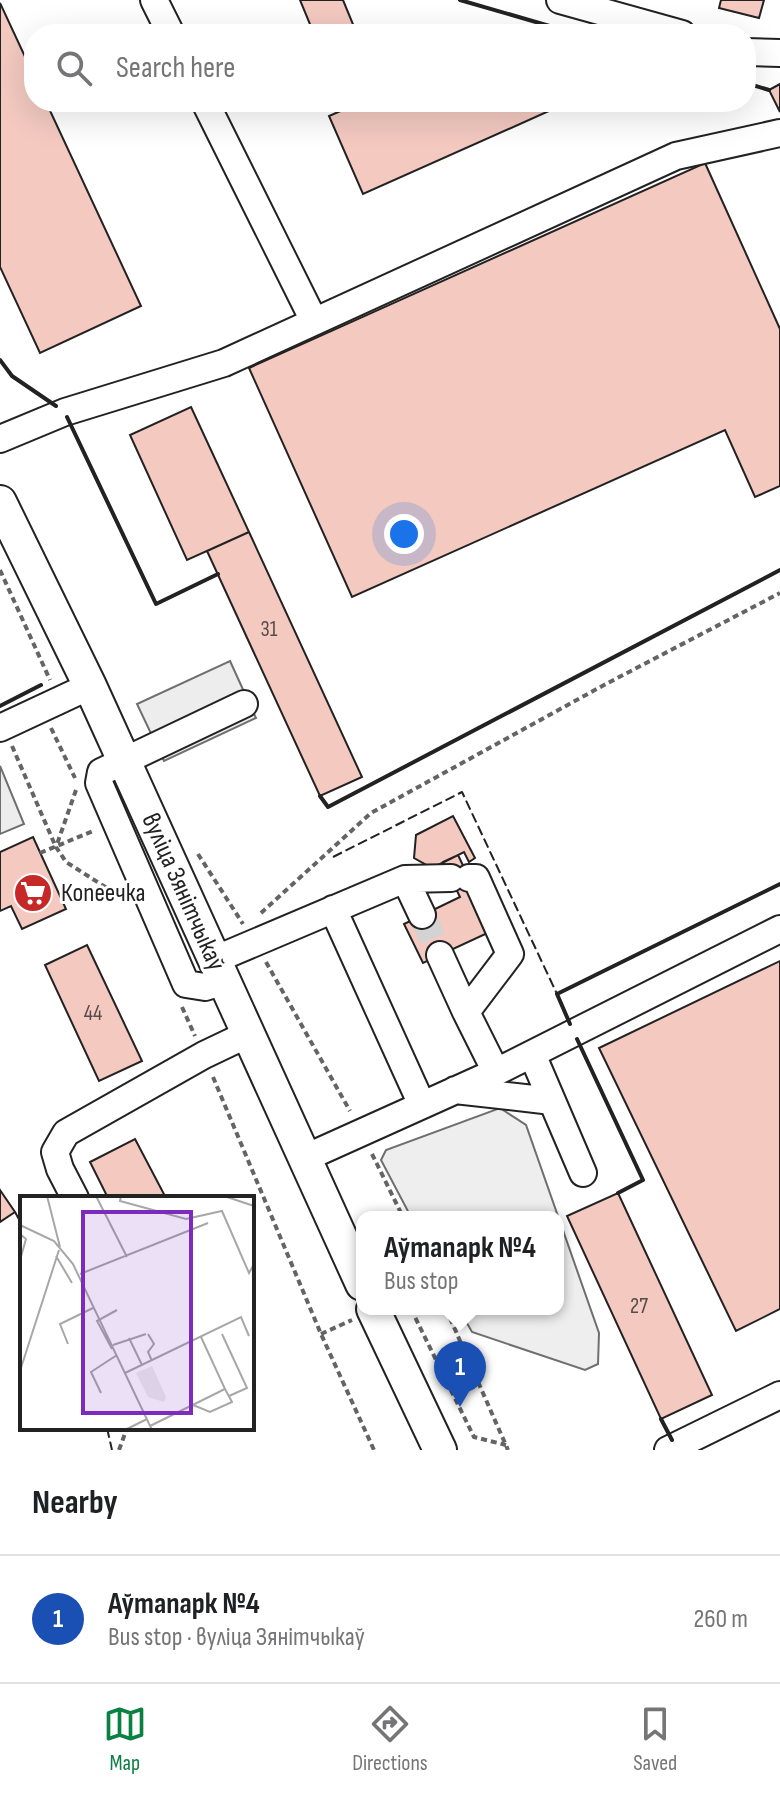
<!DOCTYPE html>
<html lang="en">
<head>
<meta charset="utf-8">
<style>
  :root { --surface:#fff; --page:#f2f2f2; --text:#202124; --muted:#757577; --line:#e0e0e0; --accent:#0b8043 }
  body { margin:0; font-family:"Sofia Sans Condensed",sans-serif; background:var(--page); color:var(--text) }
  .you { position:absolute; left:404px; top:534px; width:28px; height:28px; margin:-20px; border:6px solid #fff; border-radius:50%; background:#1a73e8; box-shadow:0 0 0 12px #1a73e833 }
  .badge { display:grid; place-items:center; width:52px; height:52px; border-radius:50%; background:var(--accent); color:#fff; font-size:26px; font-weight:700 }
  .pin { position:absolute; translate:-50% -66px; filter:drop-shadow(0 2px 4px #0008) }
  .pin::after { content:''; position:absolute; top:42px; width:28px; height:24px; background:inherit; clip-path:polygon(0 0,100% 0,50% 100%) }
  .popup { position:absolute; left:356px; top:1211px; width:208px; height:104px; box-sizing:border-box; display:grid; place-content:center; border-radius:16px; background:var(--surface); filter:drop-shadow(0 2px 6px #0005); font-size:26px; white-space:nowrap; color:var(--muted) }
  .popup b { font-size:30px; color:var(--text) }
  .popup::after { content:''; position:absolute; left:50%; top:100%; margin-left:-16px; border:16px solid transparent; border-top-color:var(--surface) }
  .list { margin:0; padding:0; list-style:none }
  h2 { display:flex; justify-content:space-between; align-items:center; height:104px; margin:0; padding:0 32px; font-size:34px }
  h2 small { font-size:26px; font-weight:400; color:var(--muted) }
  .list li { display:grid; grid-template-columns:52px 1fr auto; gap:24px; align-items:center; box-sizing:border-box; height:128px; padding:0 32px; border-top:2px solid var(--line) }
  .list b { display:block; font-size:30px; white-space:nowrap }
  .list p { margin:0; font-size:26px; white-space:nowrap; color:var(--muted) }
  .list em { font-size:26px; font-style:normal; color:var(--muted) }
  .icon { flex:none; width:44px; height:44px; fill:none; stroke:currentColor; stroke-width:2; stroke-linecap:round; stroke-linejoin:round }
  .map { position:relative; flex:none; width:780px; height:1450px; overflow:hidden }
  .search { position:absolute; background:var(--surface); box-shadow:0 8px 32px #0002; left:24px; right:24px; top:24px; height:88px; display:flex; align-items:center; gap:20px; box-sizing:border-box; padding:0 28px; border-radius:32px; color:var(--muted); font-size:30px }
  .sheet { height:232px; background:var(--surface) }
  nav { display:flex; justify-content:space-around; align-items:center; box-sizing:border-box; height:112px; border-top:2px solid var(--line); background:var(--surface); font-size:22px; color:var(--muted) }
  nav a { display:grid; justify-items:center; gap:4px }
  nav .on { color:var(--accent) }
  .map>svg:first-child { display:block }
  .green { fill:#eee; stroke:#6f6f6f; stroke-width:2 }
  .parking { fill:#ededed; stroke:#6f6f6f; stroke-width:2 }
  .building { fill:#f3c9c0; stroke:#222; stroke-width:2 }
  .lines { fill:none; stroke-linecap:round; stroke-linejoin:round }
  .minor-tunnel { stroke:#d3d3d3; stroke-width:26; stroke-dasharray:26 13; stroke-linecap:butt }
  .minor-casing { stroke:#222; stroke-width:30 }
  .major-casing { stroke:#222; stroke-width:36 }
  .path { stroke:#646464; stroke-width:4; stroke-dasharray:6 4; stroke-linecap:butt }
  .minor { stroke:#fff; stroke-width:26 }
  .major { stroke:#fff; stroke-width:32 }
  .fence { stroke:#222; stroke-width:2; stroke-dasharray:10 4; stroke-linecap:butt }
  .wall { stroke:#222; stroke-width:4 }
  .labels { text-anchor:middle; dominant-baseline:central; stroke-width:6; stroke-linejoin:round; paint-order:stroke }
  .number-label { font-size:22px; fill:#564c4a }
  .street-label { font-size:26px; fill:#222; stroke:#fff }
  .poi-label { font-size:26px; fill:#222; stroke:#fff; text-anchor:start }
  .inset-road { fill:none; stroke:#a7a7a7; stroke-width:2 }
  .view { fill:#7b2cbf; fill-opacity:0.15; stroke:#7b2cbf; stroke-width:4 }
  .inset-edge { fill:none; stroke:#222; stroke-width:4 }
</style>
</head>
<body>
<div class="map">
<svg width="780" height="1450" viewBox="0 0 780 1450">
  <rect width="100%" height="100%" fill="#fff"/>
  <!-- green -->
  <path class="green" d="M500 1108 526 1125 599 1333 598 1364 585 1370 472 1332 459 1309H558V1217H411L381 1160 386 1150Z"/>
  <!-- parking -->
  <path class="parking" d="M230 661 256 718 164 761 137 704Z
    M0 766 24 824 0 834Z"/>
  <!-- building -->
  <path class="building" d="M300 0H343L357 34H314Z
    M721 0H764L759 18 719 8Z
    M0 3 34 76V102H46L141 306 40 353 0 267Z
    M780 84V112L769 90Z
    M361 102H545L549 111 363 194 329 116Z
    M705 163 780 329V486L755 497 725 430 352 597 249 368Z
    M191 407 249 532 187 560 130 435Z
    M249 532 362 777 320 796 207 551Z
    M453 816 475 858 469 862 464 852 432 868 414 858 416 835Z
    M33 837 66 909 22 929 11 906 0 911V852Z
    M458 855 494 930 423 963 404 924 460 897 443 862Z
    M87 945 142 1061 99 1081 45 965Z
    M780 961V1309L736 1331 599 1048Z
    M135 1139 166 1198H108L90 1162Z
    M0 1190 15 1212 0 1222Z
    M618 1193 712 1395 661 1419 567 1216Z"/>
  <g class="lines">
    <!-- minor-tunnel -->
    <path class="minor-tunnel" d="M422 915 440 955"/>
    <!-- minor casing -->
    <g class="minor-casing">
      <path id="minor" d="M154 0 171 34
        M560 0 682 34
        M746 52 780 53
        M205 102 314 321
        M0 439 65 412 224 363 676 156 780 133
        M0 728 90 686
        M469 878H476L510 954 466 1012 496 1072
        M405 879 422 915
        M333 909 422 1105
        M440 955 466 1012
        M214 960 405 879 451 878
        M224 981 205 987 186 984 99 783 101 772 244 704
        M532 1054 583 1173
        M455 1090 552 1101
        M305 1158 496 1072 780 929
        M75 1198 60 1169 55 1152 66 1133 204 1055 248 1034
        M668 1450 780 1395"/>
    </g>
    <!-- major casing -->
    <g class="major-casing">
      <path id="major" d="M0 502 90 686 362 1284
        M373 1309 440 1450"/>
    </g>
    <!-- path -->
    <path class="path" d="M0 570 50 680
      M51 728 75 778
      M12 746 55 845
      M76 790 56 847 66 862 121 897
      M40 853 93 831
      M198 854 243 924
      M261 913 371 813 604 685 780 593
      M266 962 350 1111
      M182 1007 195 1036
      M213 1077 321 1334 374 1450
      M372 1154 403 1217
      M411 1309 474 1437 506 1445
      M446 1309 508 1450
      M321 1334 352 1320
      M119 1450 127 1428"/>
    <!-- minor -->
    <use href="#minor" class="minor"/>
    <!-- major -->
    <use href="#major" class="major"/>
    <!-- fence -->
    <path class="fence" d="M333 857 462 792 557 994
      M15 1212 22 1225
      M107 1428 112 1450"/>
    <!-- wall -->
    <path class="wall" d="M460 0 577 34
      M746 83 769 90
      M0 360 12 376 56 406
      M67 417 156 604 218 574
      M0 706 41 685
      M320 796 328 807 780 570
      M570 1024 557 994 780 884
      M577 1039 643 1180 618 1193
      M661 1419 672 1440"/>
  </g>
  <!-- icons -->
  <defs>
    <g id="supermarket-disc" transform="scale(2)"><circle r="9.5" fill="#c62828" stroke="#fff"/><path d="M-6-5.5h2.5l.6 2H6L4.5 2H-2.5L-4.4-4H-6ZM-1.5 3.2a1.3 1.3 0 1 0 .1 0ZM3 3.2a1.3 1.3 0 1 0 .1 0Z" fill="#fff"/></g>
  </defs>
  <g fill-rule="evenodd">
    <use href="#supermarket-disc" x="33" y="893"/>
  </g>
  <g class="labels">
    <!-- number labels -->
    <g class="number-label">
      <text x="269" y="629">31</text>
      <text x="93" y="1013">44</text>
      <text x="639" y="1306">27</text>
    </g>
    <!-- street labels -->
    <g class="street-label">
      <text transform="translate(183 892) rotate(66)">вуліца Зянітчыкаў</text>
    </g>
    <!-- poi labels -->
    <g class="poi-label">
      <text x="61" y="893">Копеечка</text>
    </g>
  </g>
  <!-- overview -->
  <g transform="translate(20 1196)">
    <rect width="234" height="234" fill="#fff"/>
    <path d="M132 170 146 201 144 206 128 201 116 177Z" fill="#eee"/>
    <path class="inset-road" d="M27 0 40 51M76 0 107 61M101 0 100 5 166 23 202 15 229 77 233 70M204 0 234 10M0 29 34 45 53 68 132 234M0 38 6 43 0 64M36 60 52 87M60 78 188 27M128 138 134 148 128 156 132 165M202 138 227 192 209 200M109 142 122 169M48 148 40 128 73 112M93 149 126 138M92 153 77 125 97 114M0 175 39 54M105 177 221 121 229 140M81 197 71 176 97 159M173 209 190 216 212 206 205 193M130 230 205 193 181 141M105 234 127 223"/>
    <path class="view" d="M63 16H171V217H63Z"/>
    <rect width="234" height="234" class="inset-edge"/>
  </g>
</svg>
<div class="you"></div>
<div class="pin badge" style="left:460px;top:1407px;background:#1a4fb4">1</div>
<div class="popup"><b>Аўтапарк №4</b>Bus stop</div>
<div class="search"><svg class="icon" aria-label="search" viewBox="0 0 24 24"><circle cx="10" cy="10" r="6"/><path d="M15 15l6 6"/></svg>Search here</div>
</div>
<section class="sheet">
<h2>Nearby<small></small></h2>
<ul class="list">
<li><span class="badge" style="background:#1a4fb4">1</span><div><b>Аўтапарк №4</b><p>Bus stop · вуліца Зянітчыкаў</p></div><em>260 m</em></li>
</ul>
</section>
<nav>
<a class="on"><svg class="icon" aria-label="map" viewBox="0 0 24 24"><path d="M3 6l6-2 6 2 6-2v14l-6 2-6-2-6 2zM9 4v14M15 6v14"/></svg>Map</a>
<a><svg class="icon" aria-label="directions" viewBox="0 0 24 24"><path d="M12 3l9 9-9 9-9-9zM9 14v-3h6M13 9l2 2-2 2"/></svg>Directions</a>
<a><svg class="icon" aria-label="saved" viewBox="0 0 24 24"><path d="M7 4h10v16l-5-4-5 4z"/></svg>Saved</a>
</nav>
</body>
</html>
